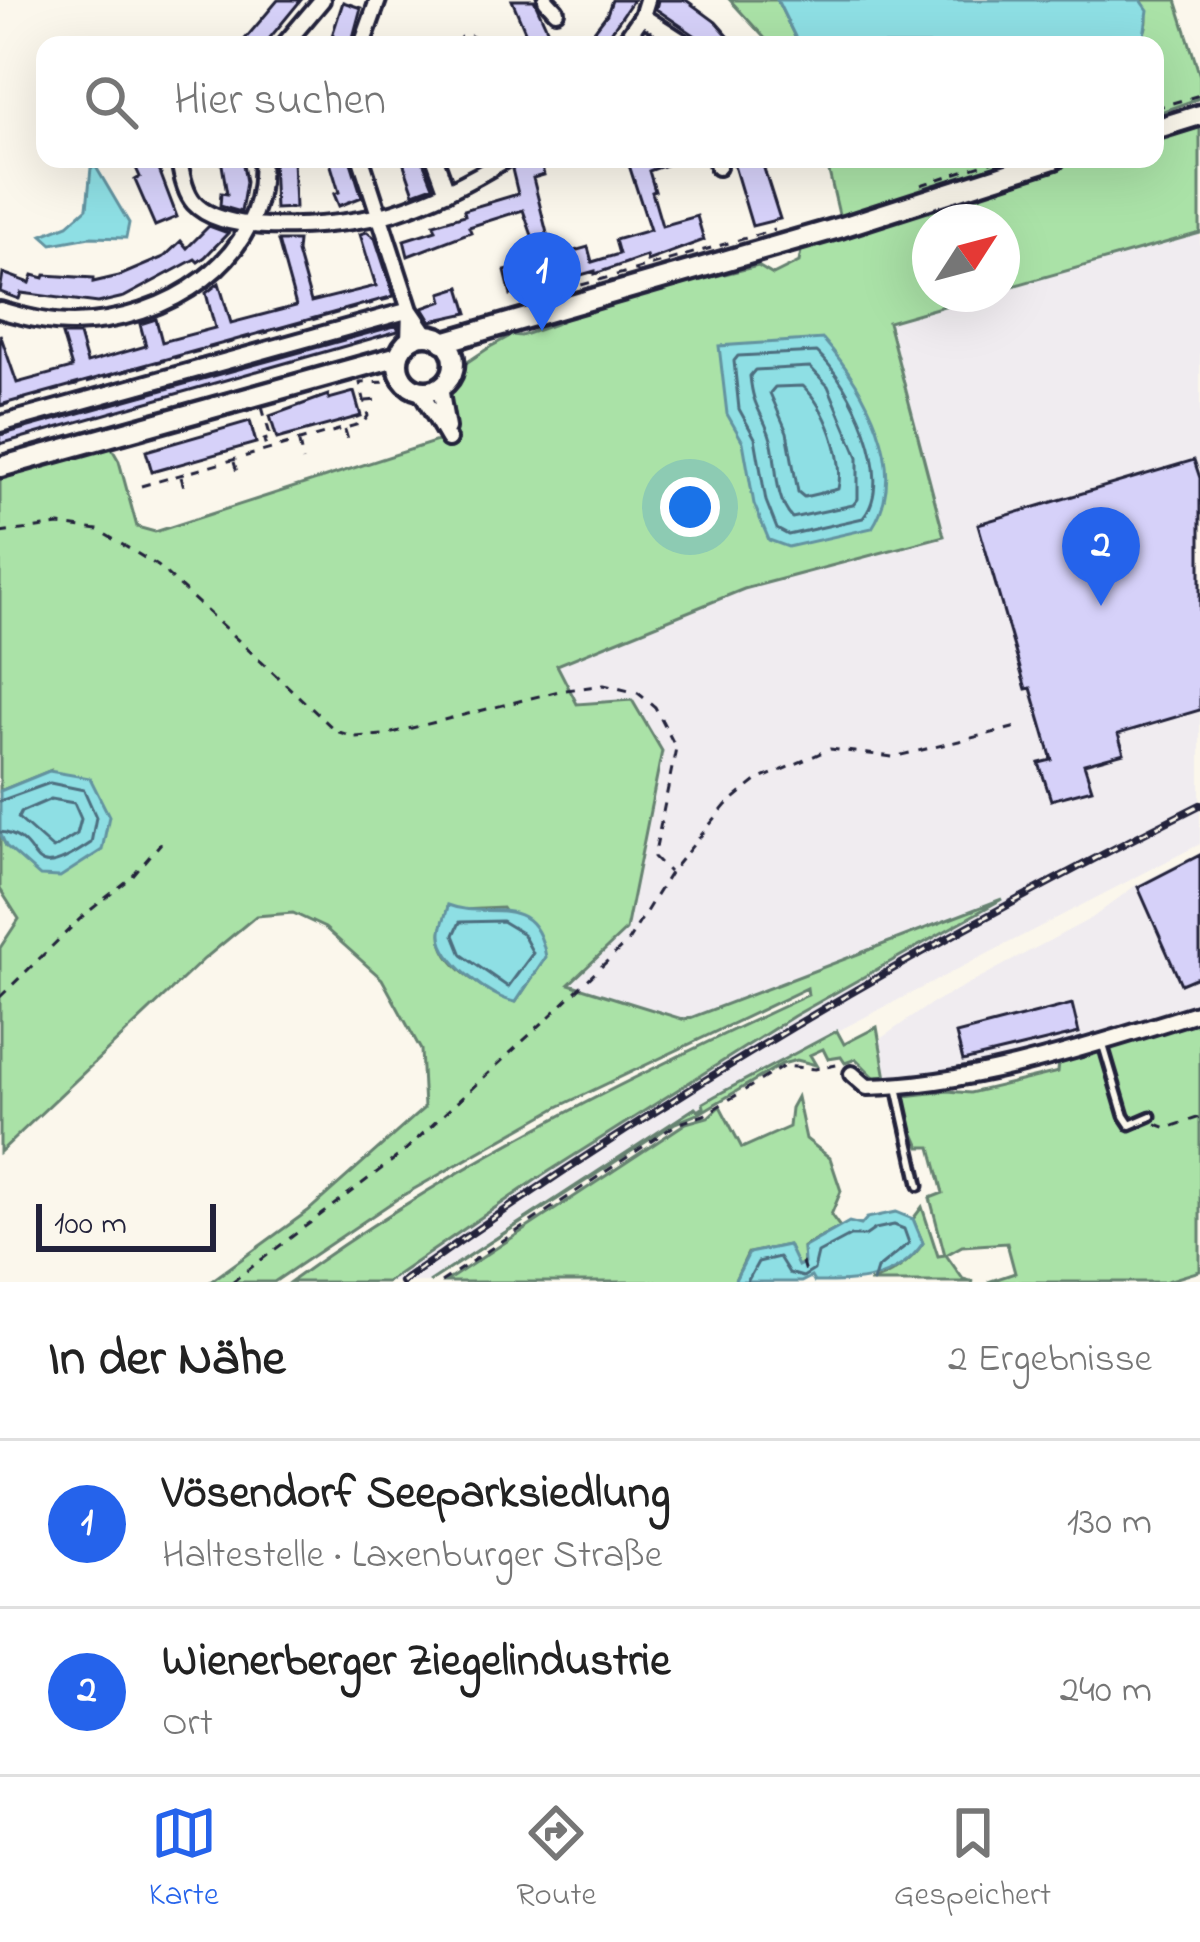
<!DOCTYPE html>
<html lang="de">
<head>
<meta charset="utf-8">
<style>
  :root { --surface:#fff; --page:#f6f6f6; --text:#222; --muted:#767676; --line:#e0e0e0; --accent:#2563eb }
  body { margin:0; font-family:"Indie Flower",sans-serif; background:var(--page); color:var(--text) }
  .compass { position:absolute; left:912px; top:204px; width:108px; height:108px; border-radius:50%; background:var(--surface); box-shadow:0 12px 48px #0002; rotate:54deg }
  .scale { position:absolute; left:36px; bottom:30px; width:180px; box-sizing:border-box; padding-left:12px; border:6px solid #22223b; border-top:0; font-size:33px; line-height:42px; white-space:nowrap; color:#22223b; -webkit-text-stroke:9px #fbf7ec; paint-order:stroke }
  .you { position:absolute; left:690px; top:507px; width:42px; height:42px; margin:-30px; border:9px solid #fff; border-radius:50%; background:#1a73e8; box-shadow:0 0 0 18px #1a73e833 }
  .badge { display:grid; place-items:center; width:78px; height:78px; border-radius:50%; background:var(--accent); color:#fff; font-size:39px; font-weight:700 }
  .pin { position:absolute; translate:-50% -99px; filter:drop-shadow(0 3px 6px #0008) }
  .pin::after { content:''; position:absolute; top:63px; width:42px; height:36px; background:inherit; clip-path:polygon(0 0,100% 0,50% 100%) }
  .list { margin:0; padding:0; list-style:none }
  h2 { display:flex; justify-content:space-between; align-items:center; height:156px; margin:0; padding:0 48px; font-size:51px }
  h2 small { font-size:39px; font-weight:400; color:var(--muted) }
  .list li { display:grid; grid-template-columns:78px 1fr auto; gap:36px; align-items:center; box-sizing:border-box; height:168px; padding:0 48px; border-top:3px solid var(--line) }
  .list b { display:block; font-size:45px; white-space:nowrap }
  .list p { margin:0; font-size:39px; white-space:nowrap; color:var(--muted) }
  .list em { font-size:39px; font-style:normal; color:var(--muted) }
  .icon { flex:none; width:66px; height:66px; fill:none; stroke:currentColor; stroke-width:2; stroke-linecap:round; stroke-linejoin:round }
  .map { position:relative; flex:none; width:1200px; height:1282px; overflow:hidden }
  .search { position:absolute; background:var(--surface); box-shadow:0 12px 48px #0002; left:36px; right:36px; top:36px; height:132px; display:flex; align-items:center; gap:30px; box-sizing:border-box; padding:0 42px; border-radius:24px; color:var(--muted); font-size:45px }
  .sheet { height:492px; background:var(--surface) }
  nav { display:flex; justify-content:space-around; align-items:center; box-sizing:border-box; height:168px; border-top:3px solid var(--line); background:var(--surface); font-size:33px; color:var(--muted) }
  nav a { display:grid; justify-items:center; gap:6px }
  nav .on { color:var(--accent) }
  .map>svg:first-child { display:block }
  .built { fill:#f0ecf0 }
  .green { fill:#aae2a7; stroke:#668271; stroke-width:3; fill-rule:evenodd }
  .water { fill:#8edfe4; stroke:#6393a0; stroke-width:3 }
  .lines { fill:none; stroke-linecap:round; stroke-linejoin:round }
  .shore { stroke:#4d6e7f; stroke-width:3 }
  .building { fill:#d6d1f9; stroke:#22223b; stroke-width:3 }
  .service-casing { stroke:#22223b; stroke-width:15 }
  .minor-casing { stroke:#22223b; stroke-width:22 }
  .secondary-casing { stroke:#22223b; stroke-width:27 }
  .path { stroke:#22223b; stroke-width:3; stroke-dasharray:9 9; stroke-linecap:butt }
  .service { stroke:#fbf7ec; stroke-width:6 }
  .minor { stroke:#fbf7ec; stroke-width:14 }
  .secondary { stroke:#fbf7ec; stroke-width:18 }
  .rail-casing { stroke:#22223b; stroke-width:8 }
  .rail { stroke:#fbf7ec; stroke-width:3; stroke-dasharray:9; stroke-linecap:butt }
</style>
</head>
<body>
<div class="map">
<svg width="1200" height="1282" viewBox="0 0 1200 1282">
  <rect width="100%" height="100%" fill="#fbf7ec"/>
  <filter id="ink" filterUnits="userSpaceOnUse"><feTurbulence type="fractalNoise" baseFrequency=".00833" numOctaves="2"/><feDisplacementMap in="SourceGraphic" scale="24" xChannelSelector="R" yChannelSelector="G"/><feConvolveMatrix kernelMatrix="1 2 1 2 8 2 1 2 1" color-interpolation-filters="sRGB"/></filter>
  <g filter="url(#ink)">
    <!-- built -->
    <path class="built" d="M1200 233V844L747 1078 550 1201 429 1282H387L537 1179 793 1016 1002 899 685 1020 568 983 577 704 557 665 744 589 943 535 888 322 986 294H1002V289Z
      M1200 853V1004L939 1078 887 1084 877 1041 932 1003 1092 918 1136 885Z"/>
    <!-- green -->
    <path class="green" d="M730 0H777L799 45H771Z
      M1141 0H1176L1200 76V98L1155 114V45H1136C1148 32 1151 15 1141 0Z
      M1200 123V233L1002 289V222H930V294H986L888 322 944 536 744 589 557 665 577 704 632 700 662 751 626 930 569 984 685 1020 1002 899 794 1016 537 1179 387 1282H290C451 1165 628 1078 808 995L807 988 558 1107 400 1197 274 1282H210L308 1211 424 1108 421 1050 382 979 325 928 293 913 256 916 204 959 0 1152V948L19 919 0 889V833L6 846 49 771 0 791V474L108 442 119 461 137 527 155 532 450 437 449 394 466 363 490 347 512 335 521 336 555 324 589 306 758 266 773 275 799 262 801 251 861 228 1084 159H1155V137ZM448 906 461 910 502 908 540 966 516 1002C489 993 441 967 441 933 441 926 447 914 448 906Z
      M826 159H1031L842 227Z
      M1200 1018V1271L1164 1282H988L1015 1273 1007 1243 962 1246 946 1255 963 1279 974 1282H869C889 1277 912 1261 923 1243L913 1219 922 1207 938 1256 945 1255 930 1198 943 1193 931 1147H920L906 1115 905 1096 948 1091 970 1093 1058 1072 1059 1061Z
      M877 1027 887 1084 877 1080 856 1059 845 1063 841 1057 828 1059 823 1049 810 1055 816 1065 797 1060 782 1064 700 1113 675 1123 429 1282 695 1108 698 1111 704 1107 703 1103 715 1096 837 1031 844 1044Z
      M797 1097 806 1139 830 1158 841 1191 831 1215 840 1227 803 1247 804 1264 797 1266 788 1245 748 1253 734 1282H445L686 1123 708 1117 720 1106 742 1148 789 1127 791 1108Z"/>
    <!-- water -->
    <path class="water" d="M777 0H1141L1148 10 1144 36 1136 45H799Z
      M96 167 129 223 126 238 90 237 52 244 42 235 68 225 87 208 91 168Z
      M823 339C864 386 911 468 872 528L788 547 769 540 754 504 743 442 727 414 719 346Z
      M49 771 90 778 109 816 102 850 60 877 40 876 6 846 0 833V791Z
      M448 905C488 921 534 889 546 957L516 1002C492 999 439 960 441 933 441 924 447 914 448 905Z
      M896 1212 913 1219 923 1243C896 1282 858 1282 814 1282L811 1277 801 1282H734L749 1253 788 1245 798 1266 804 1263 803 1248 849 1222 861 1225 867 1218Z"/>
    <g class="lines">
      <!-- shore -->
      <path class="shore" d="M817 352C850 382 897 478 863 518L788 535 777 529 766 501 755 438 739 409 734 361 738 356Z
        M810 367 828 386 858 457V499L853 505 792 518C772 496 779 460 769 433 759 407 753 406 750 376L755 370Z
        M803 386C826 408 845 458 838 489L804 497 798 492 787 432 770 393 775 387Z
        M51 799 74 803 81 819 77 834 53 849 18 818 21 812Z
        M0 801 50 783 84 790 96 817 91 843C19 892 49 838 0 832
        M502 921 522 933 533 953 508 987 462 955 454 935 460 922Z
        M747 1282 758 1262 779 1257 789 1273 803 1277 814 1270 818 1253 850 1236H865L875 1229 894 1225 904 1229 909 1243 877 1269 873 1282"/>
    </g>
    <!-- building -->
    <path class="building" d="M278 0H301L264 45H240Z
      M512 0H534L549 33 530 43Z
      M612 0H633L602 45H583L607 14Z
      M686 0 716 22 736 45H709L656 9 658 0Z
      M343 2 361 8 351 45H329Z
      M132 159H155L177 217 155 226 135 180 140 177Z
      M221 159H242L246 182 241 212 220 206 221 193 227 194Z
      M273 159H293L295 208 275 209Z
      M329 159H350L362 197 339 206 334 194 339 192Z
      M402 159H422L433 186 414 193Z
      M531 159H540L544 175 533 178 553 257 588 247 592 262 619 254 615 240 650 230 627 159H682L649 171 655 191 652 192 662 226 697 216 704 240 647 261 646 256 595 274V271L570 278 572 283 511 295 505 271 541 261 523 210 469 227 471 232 408 256 404 240 436 230 434 224 465 215 464 210 518 194 512 169Z
      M732 159H761L780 219 752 226Z
      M209 226 228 233 205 257 198 262 195 259 124 297 98 303 21 293 19 299 0 292 3 273 30 283 33 275 44 278 45 275 93 278V282L119 276 164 257 181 241 187 248Z
      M367 232 375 238 394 296 0 405V334L17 383 72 368 62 335H79L87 363 146 346 140 324 156 319 162 342 215 328 206 293 219 283 231 323 296 306 278 241H298L297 252 311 302 376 286 360 234Z
      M460 287 468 313 431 321 423 308 443 301 441 293Z
      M398 325V331L0 444V435Z
      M354 392 361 416 277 439 270 416 328 395 329 399Z
      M250 421 256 443 152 472 146 451Z
      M1194 460 1200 478V710L1118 734 1124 753 1084 764 1092 789 1051 800 1039 763 1052 760 1031 688 1026 689 978 524Z
      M1200 855V976L1181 984 1138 887Z
      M1072 1004 1079 1033 963 1061 956 1034Z"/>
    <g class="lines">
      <!-- service casing -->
      <g class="service-casing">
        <path id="service" d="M1103 1045 1124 1116 1130 1125 1151 1116
          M897 1087 919 1186"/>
      </g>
      <!-- minor casing -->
      <g class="minor-casing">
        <path id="minor" d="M546 0 556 11
          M642 16 687 45
          M284 45 322 0
          M362 45 378 0
          M622 45 642 16 647 0
          M179 159C181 173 185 193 194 203 227 240 353 225 395 212 435 199 471 181 506 159
          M361 159 410 310 427 335
          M435 159 447 192
          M716 159 718 167
          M0 310C23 317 49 323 73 323 164 322 269 260 261 159
          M409 341 410 310
          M440 387 447 428
          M420 391 448 439
          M0 424 410 310
          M852 1074 867 1087C977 1085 1095 1044 1200 1012"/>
      </g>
      <!-- secondary casing -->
      <g class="secondary-casing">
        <path id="secondary" d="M1155 129 1200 115
          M398 363a28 28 0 1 1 56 0a28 28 0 1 1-56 0Z
          M443 342 842 227 1054 159
          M0 467 399 356"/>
      </g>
      <!-- path -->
      <path class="path" d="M457 45 461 37 471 36 488 45
        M1155 108 1200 95
        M921 185 999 159
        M564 290 774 230
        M366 401 377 400
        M0 406 395 297
        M262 407 271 438 264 440 267 450
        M345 430 350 447
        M299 443 303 461
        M234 462 239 479
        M181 477 186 493
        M141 486 363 423 368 416 360 383 392 382 409 396
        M0 533 59 525 98 530 158 566 336 731 355 737 384 735 559 691 604 685 638 693 655 707 676 748 654 857 669 872
        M0 997 83 916 132 877 161 843
        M1156 1124 1167 1128 1200 1117
        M802 1262 807 1279
        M232 1282 401 1154 550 1016 628 941 670 873 726 805 756 781 830 749 893 757 1017 727
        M441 1282 677 1124 704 1115 784 1066 815 1069 842 1064"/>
      <!-- service -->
      <use href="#service" class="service"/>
      <!-- minor -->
      <use href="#minor" class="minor"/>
      <!-- secondary -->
      <use href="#secondary" class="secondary"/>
      <!-- rail casing -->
      <g class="rail-casing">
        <path id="rail" d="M402 1282C654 1102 923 943 1200 805"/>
      </g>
      <!-- rail -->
      <use href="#rail" class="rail"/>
    </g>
  </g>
</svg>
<svg class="compass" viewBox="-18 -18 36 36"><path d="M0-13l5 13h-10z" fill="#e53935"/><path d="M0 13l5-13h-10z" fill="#767676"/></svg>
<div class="scale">100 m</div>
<div class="you"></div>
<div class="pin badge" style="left:542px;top:331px">1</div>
<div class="pin badge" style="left:1101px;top:606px">2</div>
<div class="search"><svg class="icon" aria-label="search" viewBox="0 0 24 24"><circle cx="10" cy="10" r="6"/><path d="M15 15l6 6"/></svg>Hier suchen</div>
</div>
<section class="sheet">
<h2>In der Nähe<small>2 Ergebnisse</small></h2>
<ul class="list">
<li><span class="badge">1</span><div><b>Vösendorf Seeparksiedlung</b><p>Haltestelle · Laxenburger Straße</p></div><em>130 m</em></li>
<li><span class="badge">2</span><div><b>Wienerberger Ziegelindustrie</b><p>Ort</p></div><em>240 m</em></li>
</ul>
</section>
<nav>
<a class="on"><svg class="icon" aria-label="map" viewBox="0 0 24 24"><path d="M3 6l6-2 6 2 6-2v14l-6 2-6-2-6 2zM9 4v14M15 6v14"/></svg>Karte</a>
<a><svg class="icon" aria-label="directions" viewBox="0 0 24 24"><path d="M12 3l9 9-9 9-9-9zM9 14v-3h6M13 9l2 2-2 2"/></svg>Route</a>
<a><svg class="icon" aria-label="saved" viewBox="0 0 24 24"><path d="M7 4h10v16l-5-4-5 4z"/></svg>Gespeichert</a>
</nav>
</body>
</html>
